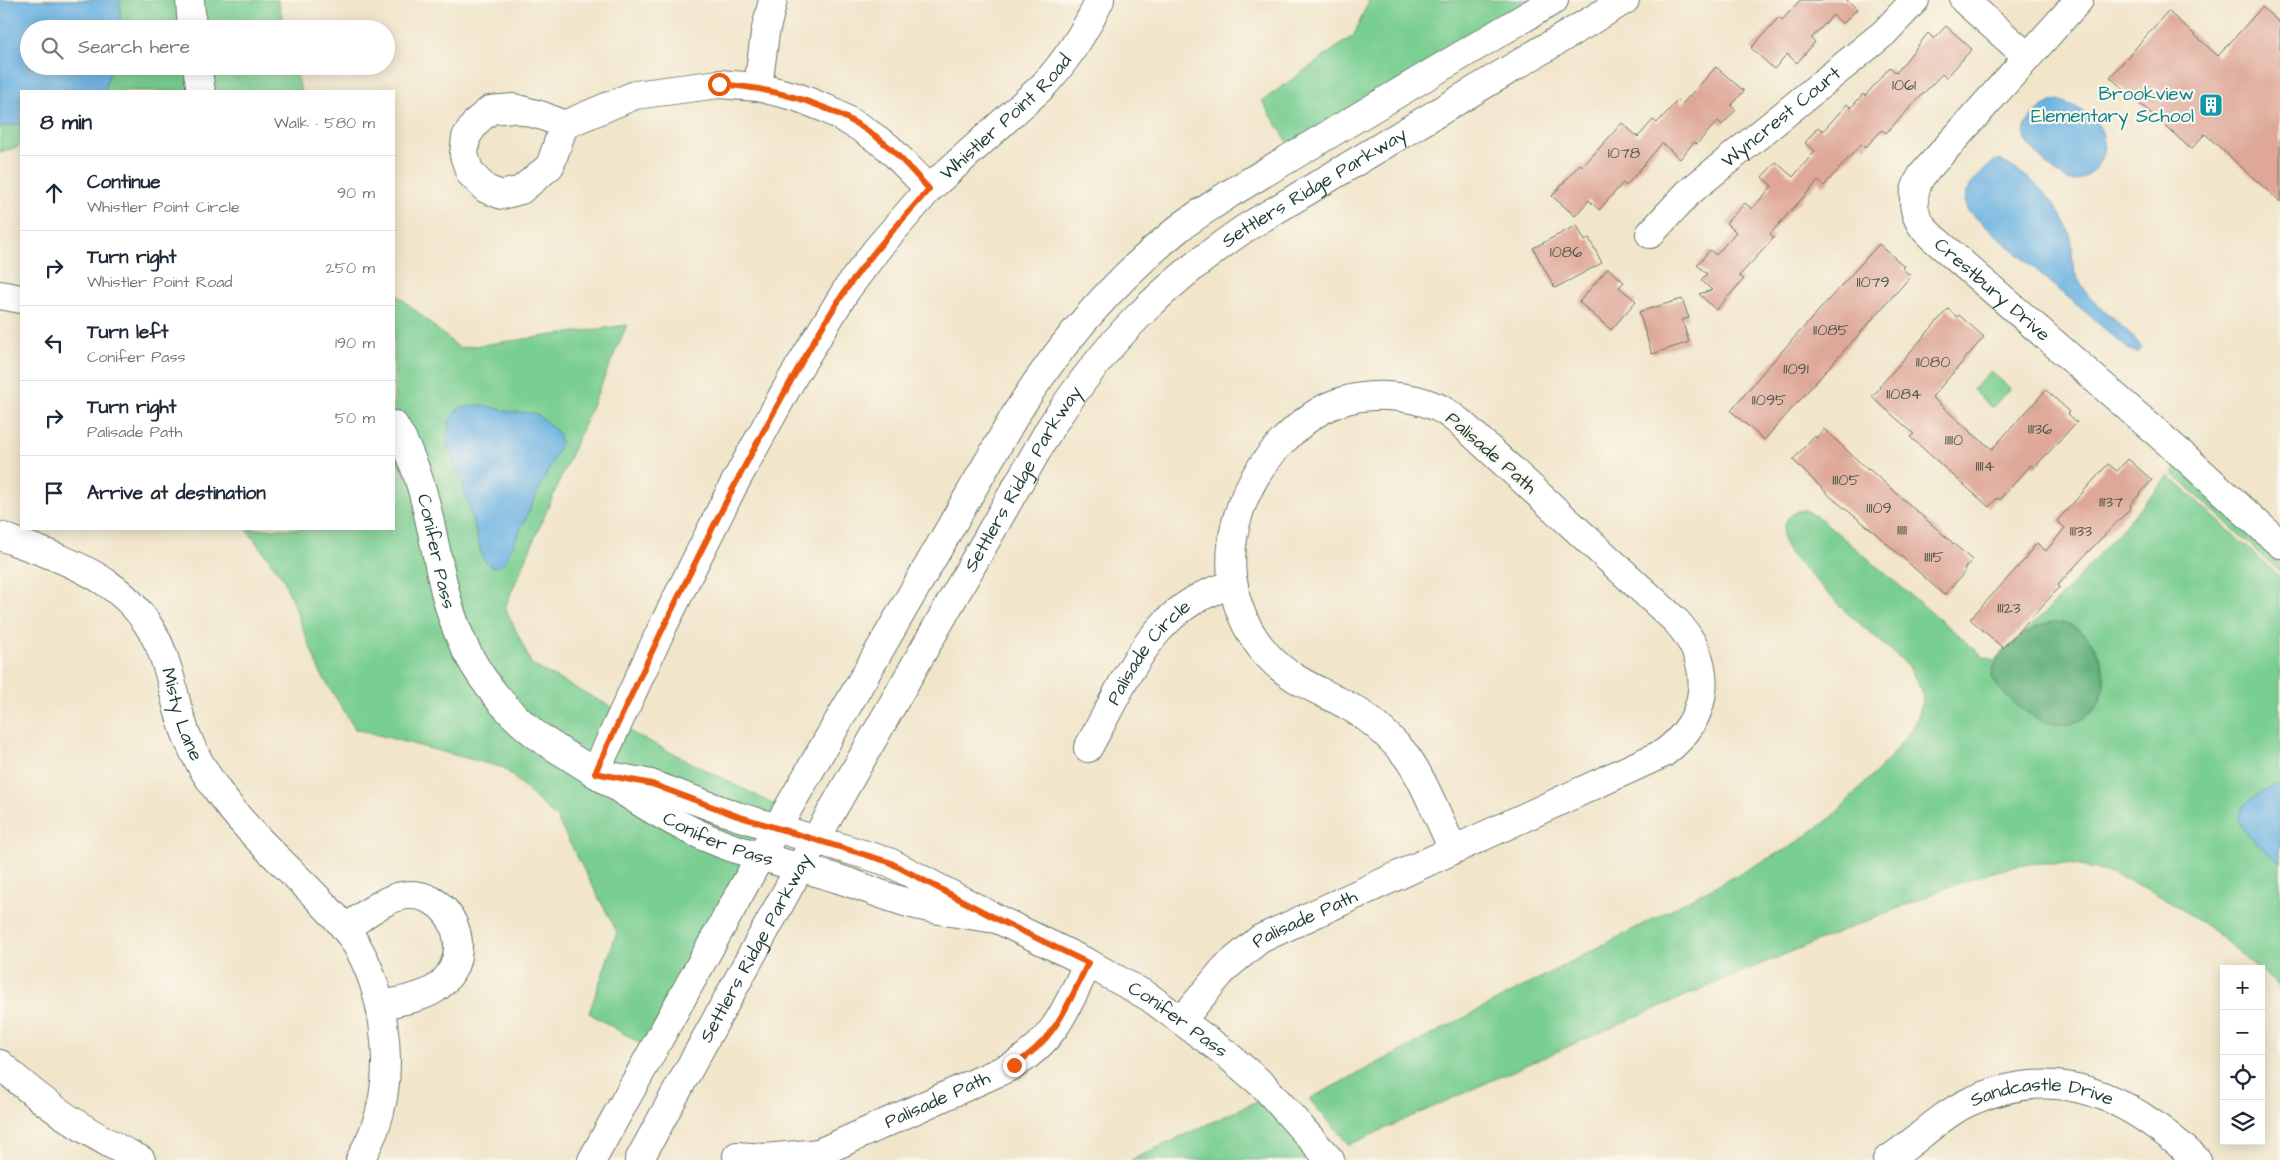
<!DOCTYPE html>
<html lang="en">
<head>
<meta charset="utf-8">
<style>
  :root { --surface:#fff; --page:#f2f2f3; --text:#1f2937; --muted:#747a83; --line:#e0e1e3 }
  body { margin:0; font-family:"Architects Daughter",sans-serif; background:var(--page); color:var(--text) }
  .controls { position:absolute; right:15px; bottom:15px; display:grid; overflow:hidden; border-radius:0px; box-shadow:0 2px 12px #0003 }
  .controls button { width:45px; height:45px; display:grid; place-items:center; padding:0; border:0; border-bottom:1px solid var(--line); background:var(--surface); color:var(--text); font:25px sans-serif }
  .stop { position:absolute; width:15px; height:15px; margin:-11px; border:4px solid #ea580c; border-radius:50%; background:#fff }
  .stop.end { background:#ea580c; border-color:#fff; box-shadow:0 1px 5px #0008 }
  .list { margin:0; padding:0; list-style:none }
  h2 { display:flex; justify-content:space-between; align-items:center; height:65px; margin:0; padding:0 20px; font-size:21px }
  h2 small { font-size:16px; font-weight:400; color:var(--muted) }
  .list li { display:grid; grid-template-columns:32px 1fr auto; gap:15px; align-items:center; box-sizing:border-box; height:75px; padding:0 20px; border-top:1px solid var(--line) }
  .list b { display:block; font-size:19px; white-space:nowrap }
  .list p { margin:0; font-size:16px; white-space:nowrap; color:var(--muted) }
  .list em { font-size:16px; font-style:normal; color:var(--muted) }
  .icon { flex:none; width:28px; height:28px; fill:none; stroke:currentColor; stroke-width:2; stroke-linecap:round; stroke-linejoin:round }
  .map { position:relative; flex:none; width:2280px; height:1160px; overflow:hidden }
  .search { position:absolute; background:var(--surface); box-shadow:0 2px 12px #0003; left:20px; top:20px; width:375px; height:55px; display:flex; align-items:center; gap:12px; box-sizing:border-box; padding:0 18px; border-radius:28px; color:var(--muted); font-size:19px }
  .panel { position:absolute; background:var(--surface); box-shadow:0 2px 12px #0003; left:20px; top:90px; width:375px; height:440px; border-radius:0px }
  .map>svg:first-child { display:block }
  .green { fill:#79ce91; stroke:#4c8662 }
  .forest { fill:#62b17b; stroke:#407758 }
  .water { fill:#69b1e1; stroke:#44778a }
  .building { fill:#dea797 }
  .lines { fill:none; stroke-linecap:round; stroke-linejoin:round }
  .minor-casing { stroke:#687868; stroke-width:30 }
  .minor { stroke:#fff; stroke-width:28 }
  .route { stroke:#ea580c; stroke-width:6 }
  .labels { text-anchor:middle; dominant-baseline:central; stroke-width:4.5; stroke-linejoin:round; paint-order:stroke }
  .number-label { font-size:16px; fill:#4f584d }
  .culture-label { font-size:19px; fill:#0d838f; stroke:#fbf7ec; text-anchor:end }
  .street-label { font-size:19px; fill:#1f3d34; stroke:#fbf7ec }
</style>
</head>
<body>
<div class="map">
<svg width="2280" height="1160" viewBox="0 0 2280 1160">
  <rect width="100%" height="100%" fill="#fbf7ec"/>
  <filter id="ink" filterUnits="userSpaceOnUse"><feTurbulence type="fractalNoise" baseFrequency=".02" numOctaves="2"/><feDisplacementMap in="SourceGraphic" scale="10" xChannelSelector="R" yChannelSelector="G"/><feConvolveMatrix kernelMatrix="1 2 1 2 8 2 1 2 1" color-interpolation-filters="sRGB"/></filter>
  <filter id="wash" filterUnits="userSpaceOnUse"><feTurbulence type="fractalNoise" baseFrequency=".0096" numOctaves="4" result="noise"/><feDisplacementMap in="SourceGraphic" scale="20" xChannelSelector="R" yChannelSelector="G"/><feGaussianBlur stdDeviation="1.12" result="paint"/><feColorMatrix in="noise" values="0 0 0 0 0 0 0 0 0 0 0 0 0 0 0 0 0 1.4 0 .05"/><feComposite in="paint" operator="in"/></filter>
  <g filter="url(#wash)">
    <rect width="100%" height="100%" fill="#f1e5ca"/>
    <!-- green -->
    <path class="green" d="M0 0H278L285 29H29V66H295L301 91H21V146L0 152Z
      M1369 0H1554L1296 155 1262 101 1354 35Z
      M394 292 459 348 627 325 505 607 532 665 623 713 617 725 787 811 653 1051 589 1013 617 932 557 819 504 768 355 729 320 672 283 578 246 529H394Z
      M1990 371 2010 388 1992 408 1973 390Z
      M2177 467 2280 560V572L2172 473Z
      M2169 476 2280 577V987C2219 934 2143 867 2055 863 1997 860 1919 901 1865 922 1691 991 1520 1067 1349 1145L1309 1099 1792 846 1831 818 1888 760 1915 724 1923 702 1922 691 1908 665 1846 612 1788 552C1778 535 1783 510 1806 510L1822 520 1984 657 1994 660 2007 649 1998 659 1993 679 1995 683C2018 706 2051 739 2086 717 2096 711 2102 701 2104 689 2109 657 2082 614 2045 624 2033 627 2023 636 2013 644L2058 600Z
      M1259 1100 1330 1160H1131Z"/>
    <!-- forest -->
    <path class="forest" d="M2052 622C2105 621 2127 713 2069 724 2055 726 2041 722 2029 714 2016 705 1998 691 1992 677 1990 653 2032 627 2052 622Z"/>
    <!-- water -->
    <path class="water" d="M0 0H120V29H29V66H112L104 91H21V124L0 127Z
      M2058 100C2082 108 2110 123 2103 152 2101 161 2094 172 2086 177 2081 180 2073 182 2068 180 2057 175 2031 151 2026 140 2018 122 2043 103 2058 100Z
      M1998 160C2029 173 2060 203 2070 235 2074 246 2071 259 2074 270 2076 277 2083 287 2087 293 2101 312 2131 329 2141 347L2137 353 2128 349 1968 211C1957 191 1980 175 1994 161Z
      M482 405 510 412 535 413 558 432 561 443 506 560 500 566 491 567 483 559 462 482 447 446 449 421 454 413 461 408Z
      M2280 784V863C2238 827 2214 812 2280 784Z"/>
    <g id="blocks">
      <!-- building -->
      <path class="building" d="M1800 0H1847L1857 9 1843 24 1833 15 1811 39 1815 42 1797 63 1787 54 1774 69 1751 48 1779 17 1782 20Z
        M2262 7 2280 23V202L2205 134 2191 149 2110 77 2168 11 2218 56Z
        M1946 26 1972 49 1946 78 1942 74 1886 133 1882 130 1865 148 1861 144 1824 186 1818 181 1770 234 1774 238 1739 276 1744 279 1716 310 1699 294 1712 290 1701 280 1707 274 1697 265 1710 250 1716 255 1736 232 1726 223 1745 203 1752 209 1772 186 1762 177 1776 162 1793 177 1815 151 1805 143 1818 127 1823 131 1847 104 1851 108 1863 94 1865 96 1890 67 1896 73 1928 33 1934 39Z
        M1716 67 1744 91 1731 106 1736 110 1722 125 1718 121 1697 144 1694 142 1680 159 1662 143 1626 186 1623 183 1599 210 1589 200 1575 216 1552 196 1580 164 1583 166 1622 123 1638 137 1653 120 1657 123 1678 100 1682 104Z
        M1577 225 1585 241 1589 238 1602 263 1555 288 1533 248Z
        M1879 244 1904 266 1902 268 1911 276 1764 440 1731 411 1764 371Z
        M1608 268 1624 282 1619 287 1636 301 1611 330 1579 302Z
        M1682 299 1689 318 1682 320 1689 342 1652 354 1639 312Z
        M1948 309 1957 317 1959 315 1984 337 1932 397 1973 434 1992 449 2046 390 2070 412 2068 414 2077 422 2034 468 2031 465 1999 500 1997 498 1989 507 1910 437 1914 434 1872 397 1880 388 1879 387Z
        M1824 429 1868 470 1869 469 1972 560 1964 569 1966 571 1944 595 1873 531 1832 498 1793 460 1814 436 1816 438Z
        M2128 459 2152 480 2130 505 2131 507 2126 513 2088 552 2058 585 2060 587 2055 592 2003 648 1970 619 2027 557 2026 556 2037 543 2046 551 2065 528 2057 521 2108 464 2117 471Z"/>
    </g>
  </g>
  <g filter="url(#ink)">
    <use href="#blocks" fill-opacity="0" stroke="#687868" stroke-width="1"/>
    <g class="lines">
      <!-- minor casing -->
      <g class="minor-casing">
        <g id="minor">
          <path d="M190 0 192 29"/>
          <path d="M1964 0 2028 57"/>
          <path id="s1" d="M2079 0 1922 175C1908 197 1913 220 1932 237L2187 459 2280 544"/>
          <path d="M197 66 201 91"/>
          <path d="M758 87 765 33 773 0"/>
          <path d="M514 108 543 116 564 125 550 166 521 190 502 195 486 189 470 173 464 155 466 137 477 121 490 110Z"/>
          <path d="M564 125 635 95 719 84 758 87 797 97 827 109 861 128 888 147 929 189"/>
          <path id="s2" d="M1650 234 1688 193 1884 33 1915 0"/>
          <path d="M0 295 21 299"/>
          <path id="s3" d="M394 425C439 496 430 581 467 652 485 686 512 719 545 741 561 752 579 762 595 773 636 800 675 826 722 844 758 858 796 865 832 877 857 884 880 895 905 902 935 911 966 914 997 919"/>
          <path id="s4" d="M0 536C76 564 144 583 168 670 173 685 175 701 180 716 187 741 200 766 215 787 251 840 303 878 344 927 385 978 397 1067 375 1128 371 1139 365 1150 360 1160"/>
          <path id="s5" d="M1088 748C1125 683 1153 601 1234 585"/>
          <path id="s6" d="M595 773 663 626 733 486 793 377 847 289 877 249 929 189 1043 86C1067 60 1085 32 1100 0"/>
          <path id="s7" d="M606 775 651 784 737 816 889 862 997 919 1088 963 1149 997 1225 1053 1264 1086 1330 1160"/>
          <path d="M345 929C361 918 378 903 397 897 449 882 483 955 435 989 420 999 397 1001 380 1006"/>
          <path id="s8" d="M1182 1020 1225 968 1260 939 1664 753C1711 717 1715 664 1676 621L1462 424C1454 418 1446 411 1437 407 1407 394 1368 392 1337 403 1315 411 1299 425 1282 442 1225 500 1210 592 1268 656 1291 681 1320 690 1348 706 1369 717 1387 734 1403 752 1421 772 1440 823 1453 849"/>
          <path d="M0 1064C41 1103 90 1135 141 1160"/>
          <path id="s9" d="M737 1156 765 1158 819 1153 1014 1065C1057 1038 1067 1006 1088 963"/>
          <path d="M592 1160 760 857 1017 412C1061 342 1114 281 1178 229 1194 216 1212 206 1229 194L1554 0"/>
          <path id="s10" d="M639 1160 800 867 1050 428C1106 342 1159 288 1244 229L1625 0"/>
          <path id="s11" d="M1887 1160C1915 1143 1938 1117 1967 1103 2059 1060 2129 1097 2197 1160"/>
        </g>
      </g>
      <!-- minor -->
      <use href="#minor" class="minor"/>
    </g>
  </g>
  <g class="lines" filter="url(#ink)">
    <!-- route -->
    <path class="route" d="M719 84C780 89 842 106 889 147 903 160 916 175 929 189 900 222 870 255 845 291 817 333 793 377 769 421 706 536 650 654 595 773L652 784 737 816 889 862 997 919 1088 963C1067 1006 1056 1039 1014 1065"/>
  </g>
  <!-- icons -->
  <defs>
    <g id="building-square" transform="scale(1.25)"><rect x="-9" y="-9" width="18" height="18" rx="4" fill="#0f9aa8" stroke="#fbf7ec"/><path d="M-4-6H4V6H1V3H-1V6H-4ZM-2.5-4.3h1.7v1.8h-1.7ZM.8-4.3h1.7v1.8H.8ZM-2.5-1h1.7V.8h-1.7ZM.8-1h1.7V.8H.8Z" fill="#fff"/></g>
  </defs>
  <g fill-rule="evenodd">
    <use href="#building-square" x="2211" y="105"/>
  </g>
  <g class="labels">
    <!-- number labels -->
    <g class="number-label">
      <text x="1904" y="85">1061</text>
      <text x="1624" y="153">1078</text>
      <text x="1566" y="252">1086</text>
      <text x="1873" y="282">11079</text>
      <text x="1831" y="330">11085</text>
      <text x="1933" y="362">11080</text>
      <text x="1796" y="369">11091</text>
      <text x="1904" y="394">11084</text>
      <text x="1769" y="400">11095</text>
      <text x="2040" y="429">11136</text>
      <text x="1954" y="440">11110</text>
      <text x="1985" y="466">11114</text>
      <text x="1846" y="480">11105</text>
      <text x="2111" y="502">11137</text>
      <text x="1879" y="508">11109</text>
      <text x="1902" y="530">11111</text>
      <text x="2081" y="531">11133</text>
      <text x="1934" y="557">11115</text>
      <text x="2009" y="608">11123</text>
    </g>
    <!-- culture labels -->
    <g class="culture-label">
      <text x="2194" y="94">Brookview<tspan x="2194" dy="22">Elementary School</tspan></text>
    </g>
    <!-- street labels -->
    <g class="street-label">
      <text stroke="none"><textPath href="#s6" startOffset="781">Whistler Point Road</textPath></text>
      <text stroke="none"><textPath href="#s2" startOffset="176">Wyncrest Court</textPath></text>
      <text stroke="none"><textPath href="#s10" startOffset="1201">Settlers Ridge Parkway</textPath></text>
      <text stroke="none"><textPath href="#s1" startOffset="384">Crestbury Drive</textPath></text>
      <text transform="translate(1491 453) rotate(41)">Palisade Path</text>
      <text stroke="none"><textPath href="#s10" startOffset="782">Settlers Ridge Parkway</textPath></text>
      <text stroke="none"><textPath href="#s3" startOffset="134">Conifer Pass</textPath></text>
      <text stroke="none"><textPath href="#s5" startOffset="114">Palisade Circle</textPath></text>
      <text stroke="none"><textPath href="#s4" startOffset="272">Misty Lane</textPath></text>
      <text stroke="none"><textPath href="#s3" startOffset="559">Conifer Pass</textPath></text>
      <text stroke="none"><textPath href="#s8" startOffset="162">Palisade Path</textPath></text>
      <text stroke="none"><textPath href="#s10" startOffset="242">Settlers Ridge Parkway</textPath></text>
      <text stroke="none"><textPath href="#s7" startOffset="626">Conifer Pass</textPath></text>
      <text stroke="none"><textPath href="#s9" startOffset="212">Palisade Path</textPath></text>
      <text stroke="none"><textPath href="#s11" startOffset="176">Sandcastle Drive</textPath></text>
    </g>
  </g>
</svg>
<div class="controls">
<button>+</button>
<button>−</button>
<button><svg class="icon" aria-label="locate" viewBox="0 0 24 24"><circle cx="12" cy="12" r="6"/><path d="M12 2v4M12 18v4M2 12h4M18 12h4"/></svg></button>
<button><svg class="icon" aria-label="layers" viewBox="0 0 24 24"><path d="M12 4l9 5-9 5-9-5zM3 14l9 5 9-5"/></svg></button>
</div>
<div class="stop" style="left:719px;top:84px"></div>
<div class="stop end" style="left:1014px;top:1065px"></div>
<div class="search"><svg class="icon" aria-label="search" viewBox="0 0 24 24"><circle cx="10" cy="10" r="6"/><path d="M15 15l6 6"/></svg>Search here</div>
<section class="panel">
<h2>8 min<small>Walk · 580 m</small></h2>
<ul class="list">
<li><svg class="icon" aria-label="ahead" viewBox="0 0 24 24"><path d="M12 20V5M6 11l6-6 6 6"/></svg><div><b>Continue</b><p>Whistler Point Circle</p></div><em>90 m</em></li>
<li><svg class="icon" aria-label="right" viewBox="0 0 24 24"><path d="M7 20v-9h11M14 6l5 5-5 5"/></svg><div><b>Turn right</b><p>Whistler Point Road</p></div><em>250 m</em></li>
<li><svg class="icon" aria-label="left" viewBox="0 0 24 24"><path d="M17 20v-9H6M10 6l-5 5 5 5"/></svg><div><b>Turn left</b><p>Conifer Pass</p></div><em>190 m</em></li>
<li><svg class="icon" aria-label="right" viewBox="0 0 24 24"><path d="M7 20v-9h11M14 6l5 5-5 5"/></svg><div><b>Turn right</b><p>Palisade Path</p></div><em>50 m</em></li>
<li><svg class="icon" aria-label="arrive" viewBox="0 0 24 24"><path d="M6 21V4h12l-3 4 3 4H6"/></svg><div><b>Arrive at destination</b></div></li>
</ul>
</section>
</div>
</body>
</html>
